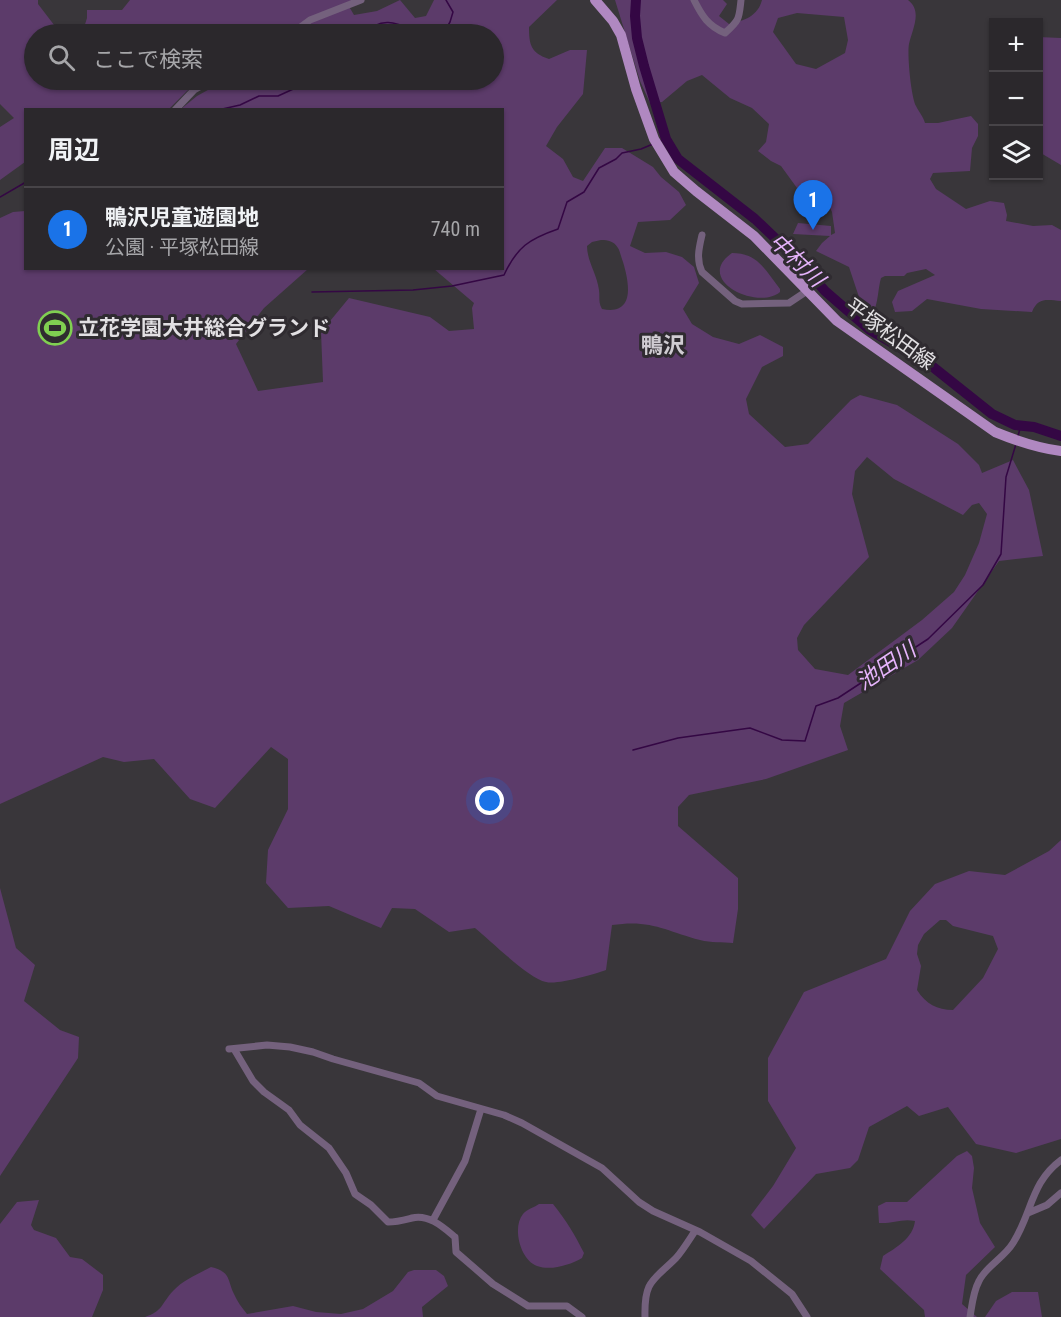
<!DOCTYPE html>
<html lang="ja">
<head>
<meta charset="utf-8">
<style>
  :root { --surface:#2b282c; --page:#373438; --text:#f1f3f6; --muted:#a6a6a9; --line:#474448; --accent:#1a73e8 }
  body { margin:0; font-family:"Roboto Condensed","Noto Sans JP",sans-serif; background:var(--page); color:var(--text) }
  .controls { position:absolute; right:18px; top:18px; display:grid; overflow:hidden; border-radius:0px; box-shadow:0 2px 4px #0004 }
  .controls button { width:54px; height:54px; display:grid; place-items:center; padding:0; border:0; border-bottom:2px solid var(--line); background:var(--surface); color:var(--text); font:30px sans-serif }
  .you { position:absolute; left:490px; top:801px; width:21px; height:21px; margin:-15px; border:4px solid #fff; border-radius:50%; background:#1a73e8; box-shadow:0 0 0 9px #1a73e833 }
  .badge { display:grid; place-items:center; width:39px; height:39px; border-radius:50%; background:var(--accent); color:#fff; font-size:20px; font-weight:700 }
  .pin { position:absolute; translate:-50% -50px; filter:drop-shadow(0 2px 3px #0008) }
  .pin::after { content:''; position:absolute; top:32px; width:21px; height:18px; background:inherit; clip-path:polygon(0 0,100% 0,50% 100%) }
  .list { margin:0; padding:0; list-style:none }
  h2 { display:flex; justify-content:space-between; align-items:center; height:78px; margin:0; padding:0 24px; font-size:26px }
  h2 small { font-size:20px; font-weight:400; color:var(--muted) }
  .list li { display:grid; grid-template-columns:39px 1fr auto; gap:18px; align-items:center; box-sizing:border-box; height:84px; padding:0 24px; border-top:2px solid var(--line) }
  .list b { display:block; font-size:22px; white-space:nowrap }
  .list p { margin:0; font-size:20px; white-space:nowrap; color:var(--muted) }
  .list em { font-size:20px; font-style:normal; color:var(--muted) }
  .icon { flex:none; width:33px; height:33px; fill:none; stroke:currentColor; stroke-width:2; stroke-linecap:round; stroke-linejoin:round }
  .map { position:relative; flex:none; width:1061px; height:1317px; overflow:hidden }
  .search { position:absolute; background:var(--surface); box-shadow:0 2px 4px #0004; left:24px; top:24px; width:480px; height:66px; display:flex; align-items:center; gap:15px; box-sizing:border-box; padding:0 21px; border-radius:33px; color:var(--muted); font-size:22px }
  .panel { position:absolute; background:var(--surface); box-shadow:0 2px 4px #0004; left:24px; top:108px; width:480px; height:162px; border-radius:0px }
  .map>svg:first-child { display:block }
  .green { fill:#5c3b6a; fill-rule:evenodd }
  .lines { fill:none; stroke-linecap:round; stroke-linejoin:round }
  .stream { stroke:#340744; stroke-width:1.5 }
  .river { stroke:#340744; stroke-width:10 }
  .street { stroke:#74617d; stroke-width:7 }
  .primary { stroke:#b088c1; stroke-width:10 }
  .labels { text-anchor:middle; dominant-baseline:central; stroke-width:6; stroke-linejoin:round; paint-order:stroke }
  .poi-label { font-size:21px; font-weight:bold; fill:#e2e0e3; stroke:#2f2b30; text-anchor:start }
  .street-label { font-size:21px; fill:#e2e0e3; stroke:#2f2b30 }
  .water-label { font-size:22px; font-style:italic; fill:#e6b4fc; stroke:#2f2b30 }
  .neighbourhood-label { font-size:22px; font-weight:bold; fill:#d0ccd2; stroke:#2f2b30 }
</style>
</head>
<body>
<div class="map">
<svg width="1061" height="1317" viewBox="0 0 1061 1317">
  <rect width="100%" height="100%" fill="#39363a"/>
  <!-- green -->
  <path class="green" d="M0 0H38V4L61 34H82L87 18V10H122L130 0H353L347 3 354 15 377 11 400 0 415 18 426 16 434 0H557L529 27C529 45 531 53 549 59L570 50H587L583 94 557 127 546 146 563 159 573 177 583 181 605 148H622L653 167 661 177 679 192 686 205 670 220 638 222 630 246 645 253 666 252 682 257 694 267 699 283 683 309 692 324 713 337 739 344 760 335 783 347V356L762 367 746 399 749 414 785 447 808 444 851 400 860 395 897 405 958 444 979 465 982 473 1013 460 1029 490 1043 556 999 561 952 628 918 660 844 703 840 726 848 750 766 779 689 795 678 807V826L738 878V909L733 943C723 942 711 943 700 940 666 931 651 919 612 925L606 970C595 974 558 985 546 982 528 978 491 941 475 928L449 932 415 909 392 908 381 928 329 906 288 908 266 883 268 850 288 809V759L271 747 215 808 190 799 154 759 124 762 103 757 0 804V218L13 212 25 211 26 268 308 269 264 308 236 344 258 391 323 382 321 332 349 298 430 317 449 331 474 329 472 308 474 303 434 269 502 268V110L181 109 197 96 226 80H494V34H294L298 24 284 34H34V80H203L187 91 169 109 26 110 25 162 0 180V127L14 118 0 104ZM601 240C608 240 614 241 618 248 620 251 621 257 623 262 629 282 636 316 602 309 598 302 600 297 599 290 597 274 587 261 587 246L592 242ZM867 457 894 479 963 515 972 505 979 503 987 514 979 543 965 575 954 592 922 620 848 675 815 669 798 650 797 638 804 625 869 557 852 494 855 471Z
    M615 0H723L727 4 719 16 729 24C744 21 758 16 762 0H908C923 11 912 30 909 44 907 54 911 97 916 106 919 112 923 116 925 123H938L971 116 978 124V136L972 148 970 171 933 173 930 179 936 189 966 209 990 201 1004 203 1007 215 1006 221 1033 226 1052 225 1061 230V301C1047 300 1038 297 1032 312L981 309 927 299 912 311 895 312 892 302 898 291 935 275 926 269 907 273 904 276H885L881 278C878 288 878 305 873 312L859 297 849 267 816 251 822 243 830 236 793 234 798 223 831 226V235L835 233 832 212 823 194 797 188 781 166 771 161 758 151 766 142 769 124 752 108 730 98 702 75 687 81 662 102 650 103 640 81ZM797 13 844 17 848 40 845 53 816 69 796 64 773 32 778 18Z
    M1038 37 1061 38V165L1039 152Z
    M732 253C758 253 765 270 780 289V292C758 311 693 280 732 253Z
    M1061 840V1139L1016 1153 976 1144 948 1107 919 1116 907 1106 869 1127 858 1160 850 1168 816 1174 764 1229 751 1215 773 1186 796 1148 768 1101V1058L804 992 886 959 910 911 935 884 969 871 1005 875 1049 851ZM940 920H946L953 926 993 936 998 949 983 978 953 1010C937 1010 926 1004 917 990L921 966 917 954 918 945 924 934Z
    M0 888 16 948 35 965 24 1001 60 1030 79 1037 78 1058 0 1176Z
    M967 1151 972 1156 974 1168 972 1188 980 1223 995 1247 966 1275 962 1304 977 1317H925L924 1310 880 1269 883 1256C897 1247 913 1238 915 1221 902 1218 892 1224 879 1223L878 1206 886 1202H907L957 1156Z
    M39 1200 31 1225 34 1230 56 1238 70 1257 82 1259 103 1275V1290L92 1317H0V1224L17 1202Z
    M539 1204H553C566 1220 575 1235 584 1253L582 1258C570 1265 551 1271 537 1266 520 1260 512 1227 523 1214 527 1209 535 1207 539 1204Z
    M211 1267C231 1272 227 1279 234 1294 237 1301 242 1308 247 1314L293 1306 316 1312 341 1314 363 1309 393 1291 408 1272 414 1270H436L444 1276 448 1286 422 1307 423 1317H145C163 1311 161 1304 173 1291 183 1280 198 1274 211 1267Z
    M1012 1292H1038L1042 1317H985L996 1301Z"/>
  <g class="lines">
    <!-- stream -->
    <path class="stream" d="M366 34C382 12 404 27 425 34
      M443 34 450 22 453 12 446 0
      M218 110 240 105 259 96H278L302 85 318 84 327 80
      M660 141 666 139
      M0 197 26 182
      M312 292 413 290 452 286 504 275C517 247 529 239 558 229L567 202 584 192 599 168 616 159 622 153 641 149 653 144
      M1018 436 1021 425
      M633 750 678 738 750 728 782 740 805 741 816 706 838 698 928 639 983 585 1001 554 1006 477 1016 444"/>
    <!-- river -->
    <path class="river" d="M636 0 635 16 637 38 644 66 666 139 678 159 755 219 798 260 825 291 870 330 933 367 992 414 1015 425 1034 427 1061 436"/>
    <!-- street -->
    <path class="street" d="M694 0C702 16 708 26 725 33 740 20 739 18 741 0
      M291 34 310 20 361 0
      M175 110 194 90 212 80
      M702 235C699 248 696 259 702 272L735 301 742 304 789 303 807 291
      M229 1049 267 1045 290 1047 313 1052 333 1059 419 1083 437 1096 504 1115 522 1123 602 1168 639 1202 653 1211 700 1232 751 1261 792 1294 807 1317
      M234 1049 253 1081 264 1092 289 1110 300 1125 329 1148 346 1173 355 1194 371 1205 388 1222C397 1222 404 1220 412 1218 429 1214 443 1227 455 1237L456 1252 493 1284 528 1306H567L582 1317
      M1028 1213 1047 1205 1061 1193
      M433 1220 465 1161 481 1109
      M645 1317C644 1280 653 1281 676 1258 683 1250 689 1240 695 1231
      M970 1317C972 1305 973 1292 979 1281 986 1266 1004 1258 1013 1243 1032 1213 1031 1182 1061 1160"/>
    <!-- primary -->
    <path class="primary" d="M595 0 613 21 621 35 636 89 654 139 674 172 696 191 754 236 837 321 995 432C1017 441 1037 448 1061 451"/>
  </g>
  <!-- icons -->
  <defs>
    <g id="stadium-ring" transform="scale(1.725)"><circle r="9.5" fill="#2f2b30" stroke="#80d051" stroke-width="1.5"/><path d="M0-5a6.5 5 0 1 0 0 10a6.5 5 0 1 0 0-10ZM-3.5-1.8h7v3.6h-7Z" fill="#80d051"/></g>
  </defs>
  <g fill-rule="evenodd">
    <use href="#stadium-ring" x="55" y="328"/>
  </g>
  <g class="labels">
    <!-- poi labels -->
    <g class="poi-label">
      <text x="78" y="328">立花学園大井総合グランド</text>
    </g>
    <!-- street labels -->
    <g class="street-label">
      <text transform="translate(890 334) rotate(36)">平塚松田線</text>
    </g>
    <!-- water labels -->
    <g class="water-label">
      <text transform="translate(797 260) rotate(44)">中村川</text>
      <text transform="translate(886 666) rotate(-34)">池田川</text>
    </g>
    <!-- neighbourhood labels -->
    <g class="neighbourhood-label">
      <text x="663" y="345">鴨沢</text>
    </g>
  </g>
</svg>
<div class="controls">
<button>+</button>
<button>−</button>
<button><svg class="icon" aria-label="layers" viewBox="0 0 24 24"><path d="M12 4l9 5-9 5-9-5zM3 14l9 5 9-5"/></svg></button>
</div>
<div class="you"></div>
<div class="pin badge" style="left:813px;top:230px">1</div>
<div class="search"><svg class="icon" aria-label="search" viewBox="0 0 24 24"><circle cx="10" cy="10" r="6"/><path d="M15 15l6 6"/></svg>ここで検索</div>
<section class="panel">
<h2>周辺<small></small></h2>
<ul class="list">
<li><span class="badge">1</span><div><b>鴨沢児童遊園地</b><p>公園 · 平塚松田線</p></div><em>740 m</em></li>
</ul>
</section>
</div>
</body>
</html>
